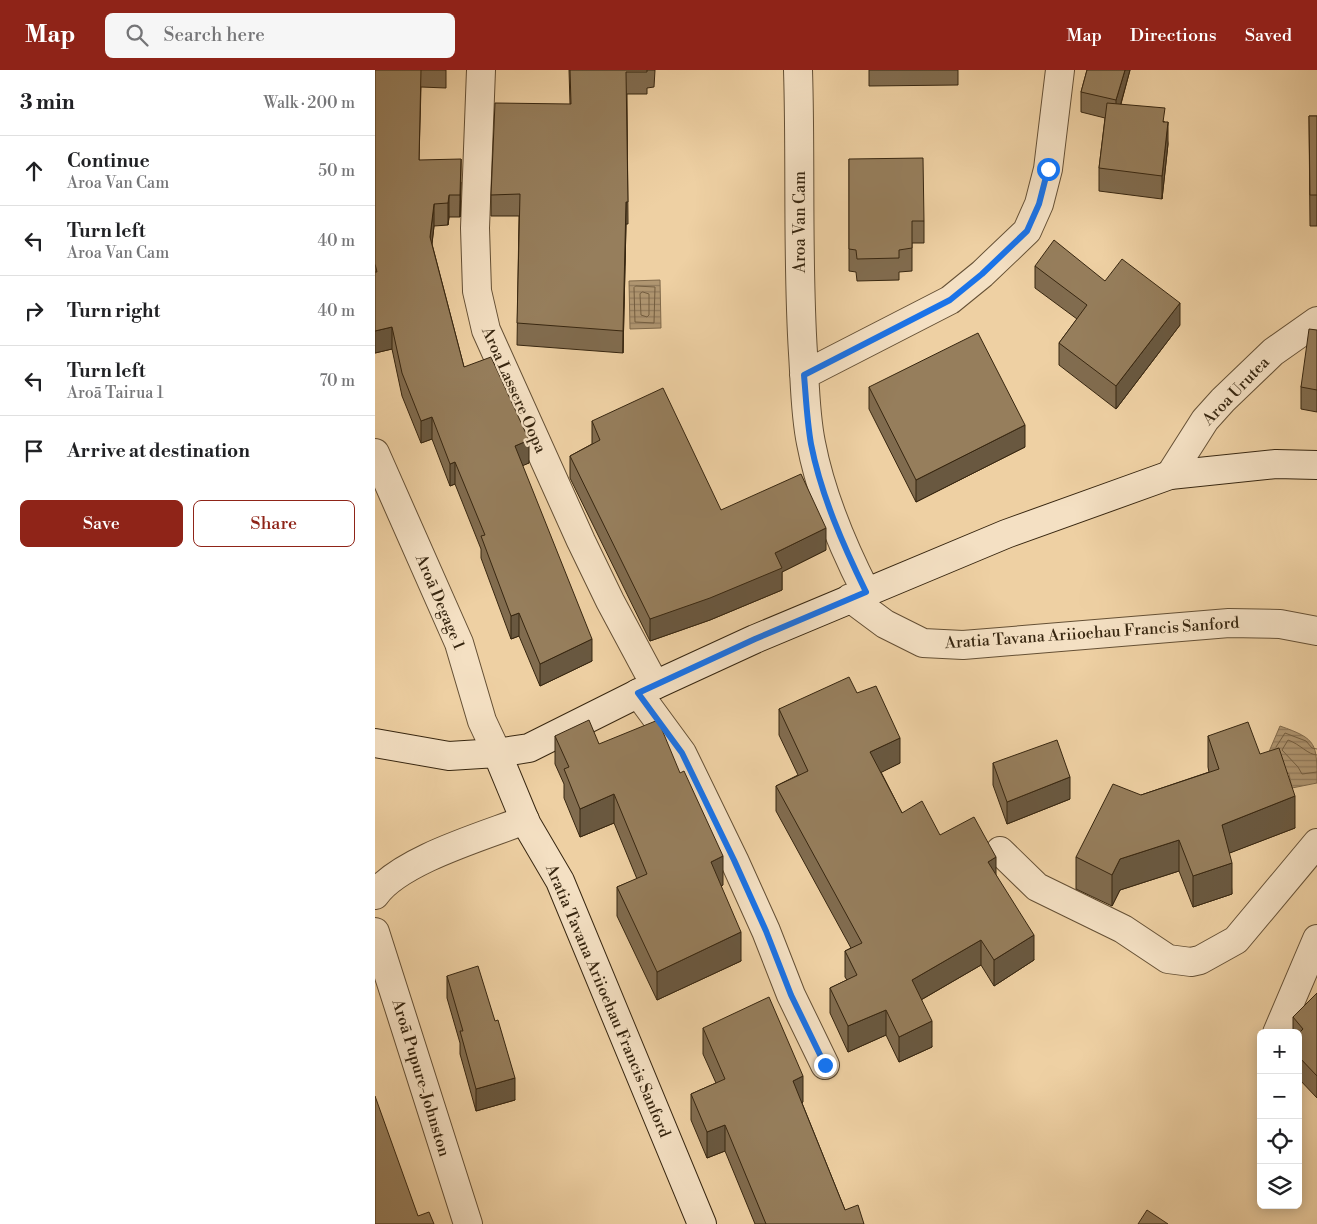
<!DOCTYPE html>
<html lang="en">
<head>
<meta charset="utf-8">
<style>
  :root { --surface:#fff; --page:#f6f6f6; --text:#202124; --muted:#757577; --line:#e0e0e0; --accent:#8f2418 }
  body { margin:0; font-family:"Libre Bodoni",serif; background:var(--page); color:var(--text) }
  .controls { position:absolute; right:15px; bottom:15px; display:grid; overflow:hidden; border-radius:8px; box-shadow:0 2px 12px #0003 }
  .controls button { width:45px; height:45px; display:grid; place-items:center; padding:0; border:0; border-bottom:1px solid var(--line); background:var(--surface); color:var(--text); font:25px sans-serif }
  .stop { position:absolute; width:15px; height:15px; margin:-11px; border:4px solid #1a73e8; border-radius:50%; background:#fff }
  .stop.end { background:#1a73e8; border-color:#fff; box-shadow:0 1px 5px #0008 }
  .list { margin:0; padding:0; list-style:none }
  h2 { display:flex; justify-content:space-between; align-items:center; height:65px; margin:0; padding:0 20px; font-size:21px }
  h2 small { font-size:16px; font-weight:400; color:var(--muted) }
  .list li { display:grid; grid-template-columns:32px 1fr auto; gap:15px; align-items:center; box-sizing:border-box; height:70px; padding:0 20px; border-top:1px solid var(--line) }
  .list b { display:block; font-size:19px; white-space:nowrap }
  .list p { margin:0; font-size:16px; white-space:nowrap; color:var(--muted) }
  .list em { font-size:16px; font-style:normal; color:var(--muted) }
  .actions { display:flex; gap:10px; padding:15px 20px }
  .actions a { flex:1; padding:11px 0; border:1px solid var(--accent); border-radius:8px; text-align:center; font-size:18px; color:var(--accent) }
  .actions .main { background:var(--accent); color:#fff }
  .icon { flex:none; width:28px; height:28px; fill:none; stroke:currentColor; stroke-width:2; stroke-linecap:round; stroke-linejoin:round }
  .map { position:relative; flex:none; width:942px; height:1154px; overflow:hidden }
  header { display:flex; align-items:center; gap:30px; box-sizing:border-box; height:70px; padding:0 25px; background:var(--accent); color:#fff }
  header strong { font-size:24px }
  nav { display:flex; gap:28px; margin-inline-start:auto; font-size:18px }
  .search { width:350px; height:45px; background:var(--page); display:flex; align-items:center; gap:12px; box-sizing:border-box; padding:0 18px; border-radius:8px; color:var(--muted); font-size:19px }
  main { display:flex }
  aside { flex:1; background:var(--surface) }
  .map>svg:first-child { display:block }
  .water { fill:url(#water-rules); stroke:#80694a }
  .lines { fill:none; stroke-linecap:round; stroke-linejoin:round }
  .shore { stroke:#745e40; stroke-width:1 }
  .street-casing { stroke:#655035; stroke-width:30 }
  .secondary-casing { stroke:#372610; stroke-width:30 }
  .street { stroke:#f4e0c3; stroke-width:28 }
  .secondary { stroke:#f4e0c3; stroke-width:28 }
  .wall { fill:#816c4f; stroke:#372610 }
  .shaded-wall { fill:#695840; stroke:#372610 }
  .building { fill:#967e5c; stroke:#372610 }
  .route { stroke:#1a73e8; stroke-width:6 }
  .labels { text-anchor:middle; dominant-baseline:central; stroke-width:4.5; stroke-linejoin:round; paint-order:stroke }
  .street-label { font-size:16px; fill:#372610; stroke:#f4e0c3 }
</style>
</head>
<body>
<header>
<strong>Map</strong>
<div class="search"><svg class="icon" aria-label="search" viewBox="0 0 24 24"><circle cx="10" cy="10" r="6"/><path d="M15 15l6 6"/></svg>Search here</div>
<nav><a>Map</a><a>Directions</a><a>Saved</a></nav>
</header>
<main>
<aside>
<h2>3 min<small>Walk · 200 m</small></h2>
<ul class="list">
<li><svg class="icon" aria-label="ahead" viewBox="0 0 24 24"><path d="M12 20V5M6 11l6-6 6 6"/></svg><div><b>Continue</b><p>Aroa Van Cam</p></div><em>50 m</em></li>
<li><svg class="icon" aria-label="left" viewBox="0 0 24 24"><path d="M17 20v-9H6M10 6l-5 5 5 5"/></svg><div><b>Turn left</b><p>Aroa Van Cam</p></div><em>40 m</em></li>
<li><svg class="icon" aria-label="right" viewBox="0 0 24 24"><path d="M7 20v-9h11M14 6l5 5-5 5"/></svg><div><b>Turn right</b></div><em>40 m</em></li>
<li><svg class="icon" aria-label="left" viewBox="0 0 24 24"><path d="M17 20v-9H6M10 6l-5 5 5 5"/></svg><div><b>Turn left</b><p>Aroā Tairua 1</p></div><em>70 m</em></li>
<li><svg class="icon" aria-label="arrive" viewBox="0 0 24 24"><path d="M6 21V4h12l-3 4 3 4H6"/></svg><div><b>Arrive at destination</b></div></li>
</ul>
<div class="actions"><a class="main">Save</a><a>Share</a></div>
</aside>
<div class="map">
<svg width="942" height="1154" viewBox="0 0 942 1154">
  <defs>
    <pattern id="water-rules" width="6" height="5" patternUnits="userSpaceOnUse" patternTransform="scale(1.25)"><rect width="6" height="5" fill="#b09671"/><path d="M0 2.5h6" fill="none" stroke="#907a5b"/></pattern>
  </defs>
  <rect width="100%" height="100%" fill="#eed0a3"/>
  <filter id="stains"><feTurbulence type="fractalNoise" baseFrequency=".004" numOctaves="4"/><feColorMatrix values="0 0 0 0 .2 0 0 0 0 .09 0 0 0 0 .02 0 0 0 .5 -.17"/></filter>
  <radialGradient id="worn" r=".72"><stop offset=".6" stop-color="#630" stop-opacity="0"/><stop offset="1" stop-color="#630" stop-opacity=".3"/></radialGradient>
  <!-- water -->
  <path class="water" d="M285 210 286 258 255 259 254 211Z
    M905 656C942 669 942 673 942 713L917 718 914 704 893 684Z"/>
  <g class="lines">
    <!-- shore -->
    <path class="shore" d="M261 216 280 217 279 253 260 252 259 218Z
      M268 222 274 224V245L272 247 266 245 265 224Z
      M901 677 910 663 931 671 937 678 942 679
      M942 685C933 685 925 674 913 670L907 680 923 697 927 704 942 702"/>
    <!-- street casing -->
    <g class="street-casing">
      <path id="street" d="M106 0 100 158 102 221 111 260 206 471 235 531 280 615
        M423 0C426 94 422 189 428 283 430 313 430 344 436 373 446 425 467 475 491 522
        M429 305 575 230 607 204 652 161 664 134 673 99 685 0
        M0 383 84 573 107 651 122 683
        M795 405 830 350 848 330 898 282 942 251
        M475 528 510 554 548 573 588 575 854 553 905 554 942 561
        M263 623 307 683 359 790 391 861 416 925 450 995
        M625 781 662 817 748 859 793 889 816 892 825 890 861 870 942 773
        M0 825C25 790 109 766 150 750
        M0 862 93 1154
        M902 963 942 869"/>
    </g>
    <!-- secondary casing -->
    <g class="secondary-casing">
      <path id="secondary" d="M0 673 74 686 122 683 154 678 280 615 380 569 631 464 795 405 901 394 942 395
        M122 683 151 753 185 811 327 1154"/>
    </g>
    <!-- street -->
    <use href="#street" class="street"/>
    <!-- secondary -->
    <use href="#secondary" class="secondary"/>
  </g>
  <!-- wall -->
  <path class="wall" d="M0 0H71V18L46 17 44 90 86 112 85 147H74L73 155 59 156 57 174 89 297 154 393 147 395 217 591 165 616 144 566 136 569 106 488V479L80 414 75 416 57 369 46 373 27 326 17 279 0 283Z
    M194 0H280L279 17 272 18V24H252L253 154H251L248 283 142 275 144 146H116V125L195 34Z
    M494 0H583V15L494 16Z
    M712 0H755L746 34 790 52 793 74 787 129 724 121V98L730 48 706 42V22Z
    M934 46H942V156H935Z
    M474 89 549 151V173H537V201L524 202V210L482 211 481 202 474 201Z
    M660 196 730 211 805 255 741 339 684 295V273L702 249 660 218Z
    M942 260V342L926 339V317Z
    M494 317 650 377 541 432 494 339Z
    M217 351 346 440 451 480 407 502V520L335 550 275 571 195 408V386L217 374Z
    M482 623 525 693 506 702 527 743 565 765 621 805 659 890 619 916 606 895 546 930 557 977 524 992 511 965 473 982 455 943V918L472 910 470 907V881L476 878 401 741V716L423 705 404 665V639Z
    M180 666 224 674 348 815 346 816 366 891 282 930 242 846V817L262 809 239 753 205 767 189 728V714L180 694Z
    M833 666 885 684 920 758 854 783 857 824 818 837 804 801 745 820 737 836 701 819V787L766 725 834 702 833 697Z
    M618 693 695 729 632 754 618 715Z
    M72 906 140 1030 101 1041 85 984V973L72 928Z
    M942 923V1028L923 1008V963H918V947Z
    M328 958 428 1032 427 1033 470 1140 489 1154H380L350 1081 332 1088 316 1050V1024L341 1013 328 984Z"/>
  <!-- shaded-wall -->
  <path class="shaded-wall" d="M750 0H755L741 51V30Z
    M793 52V74L787 129V106Z
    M86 89V112L85 147V125Z
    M74 125V147L73 155V133Z
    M251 132V154L248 283V261Z
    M59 134V156L55 190V167Z
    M805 233V255L741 339V316Z
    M17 257V279L0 283V261Z
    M57 347V369L46 373V351Z
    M650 355V377L541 432V410Z
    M154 370V393L140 399V376Z
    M80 392V414L75 416V394Z
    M451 458V480L407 502V520L335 550 275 571V549L400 483Z
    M144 543V566L136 569V546Z
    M217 569V591L165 616V594Z
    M525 668V693L495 708V682Z
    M695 707V729L632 754V732Z
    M239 724V753L205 767V739Z
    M920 726V758L847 786V755Z
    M804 770V801L745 820 737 836V805L745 789Z
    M348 786V815L336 821V792Z
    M621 787V813L613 792Z
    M857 793V824L818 837V806Z
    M366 862V891L282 930V902Z
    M659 865V890L619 916V890Z
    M606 870V895L537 935V910Z
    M511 940V965L473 982V956Z
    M557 951V977L524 992V967Z
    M428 1006V1032L418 1037V1011Z
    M140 1008V1030L101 1041V1019Z
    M350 1055V1081L332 1088V1062Z"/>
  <!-- building -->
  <path class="building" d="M0 0H46L44 90 86 89 85 125H74L73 133 59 134 55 167 89 297 116 287 154 370 140 376 217 569 165 594 144 543 136 546 106 466 110 465 80 392 75 394 57 347 46 351 27 303 17 257 0 261V202H2L0 194Z
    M195 0H272V2H251L253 132H251L248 261 142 253 145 124 116 125 120 33 196 34Z
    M712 0H750L741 30 706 22Z
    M732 33 790 38 788 52H793L787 106 724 98Z
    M934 46H942V125H935Z
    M548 88 549 151H537V178L524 180V188L482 189 481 180 474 179V89Z
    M679 170 730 211 747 189 805 233 741 316 684 273 712 235 660 196Z
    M934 259 942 260V320L926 317Z
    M603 263 650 355 541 410 494 317Z
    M288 318 346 440 426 404 451 458 400 483 407 498 335 528 275 549 195 386 225 370 217 351Z
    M474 607 482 623 501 616 525 668 495 682 527 743 547 731 565 765 599 747 621 787 613 792 659 865 619 890 606 870 537 910 557 951 524 967 511 940 473 956 455 918 482 905 470 881 487 873 401 716 433 701 404 639Z
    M214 650 224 674 283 650 305 703 309 701 348 786 336 792 366 862 282 902 242 817 272 804 239 724 205 739 189 699 194 697 180 666Z
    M873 652 885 684 904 678 920 726 847 755 857 793 818 806 804 770 745 789 737 805 701 787 738 714 766 725 844 699 833 666Z
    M682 670 695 707 632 732 618 693Z
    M103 896 120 951 123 950 140 1008 101 1019 85 961H88L72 906Z
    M942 923V1006L923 986V964L928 959 918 947Z
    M394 927 428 1006 418 1011 470 1140 483 1135 489 1154H391L350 1055 332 1062 316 1024 350 1009 328 958Z
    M0 1026 43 1146 54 1142 59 1154H0Z
    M772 1140 793 1154H763Z"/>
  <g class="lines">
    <!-- route -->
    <path class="route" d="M450 995 416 925 391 861 359 790 307 683 263 623 380 569 491 522C468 475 446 425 436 374 432 351 431 328 429 305L575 230 607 204 652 161 664 134 673 99"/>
  </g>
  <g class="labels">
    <!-- street labels -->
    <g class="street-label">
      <text transform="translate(425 152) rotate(-90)">Aroa Van Cam</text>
      <text transform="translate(139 320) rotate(66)">Aroa Lassere Oopa</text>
      <text transform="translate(861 321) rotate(-46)">Aroa Urutea</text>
      <text transform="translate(65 532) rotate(67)">Aroā Degage 1</text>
      <text transform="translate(717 563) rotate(-4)">Aratia Tavana Ariioehau Francis Sanford</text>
      <text transform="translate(233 931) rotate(67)">Aratia Tavana Ariioehau Francis Sanford</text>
      <text transform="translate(46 1008) rotate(73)">Aroā Pupure-Johnston</text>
    </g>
  </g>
  <rect width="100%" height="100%" filter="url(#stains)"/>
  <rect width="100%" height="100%" fill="url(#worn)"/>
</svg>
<div class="controls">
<button>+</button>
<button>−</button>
<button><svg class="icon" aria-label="locate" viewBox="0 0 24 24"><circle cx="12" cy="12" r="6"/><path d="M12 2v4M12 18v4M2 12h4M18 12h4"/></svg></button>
<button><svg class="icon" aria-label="layers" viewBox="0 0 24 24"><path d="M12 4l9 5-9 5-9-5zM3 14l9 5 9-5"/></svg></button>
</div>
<div class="stop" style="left:673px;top:99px"></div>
<div class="stop end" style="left:450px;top:995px"></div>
</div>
</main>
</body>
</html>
